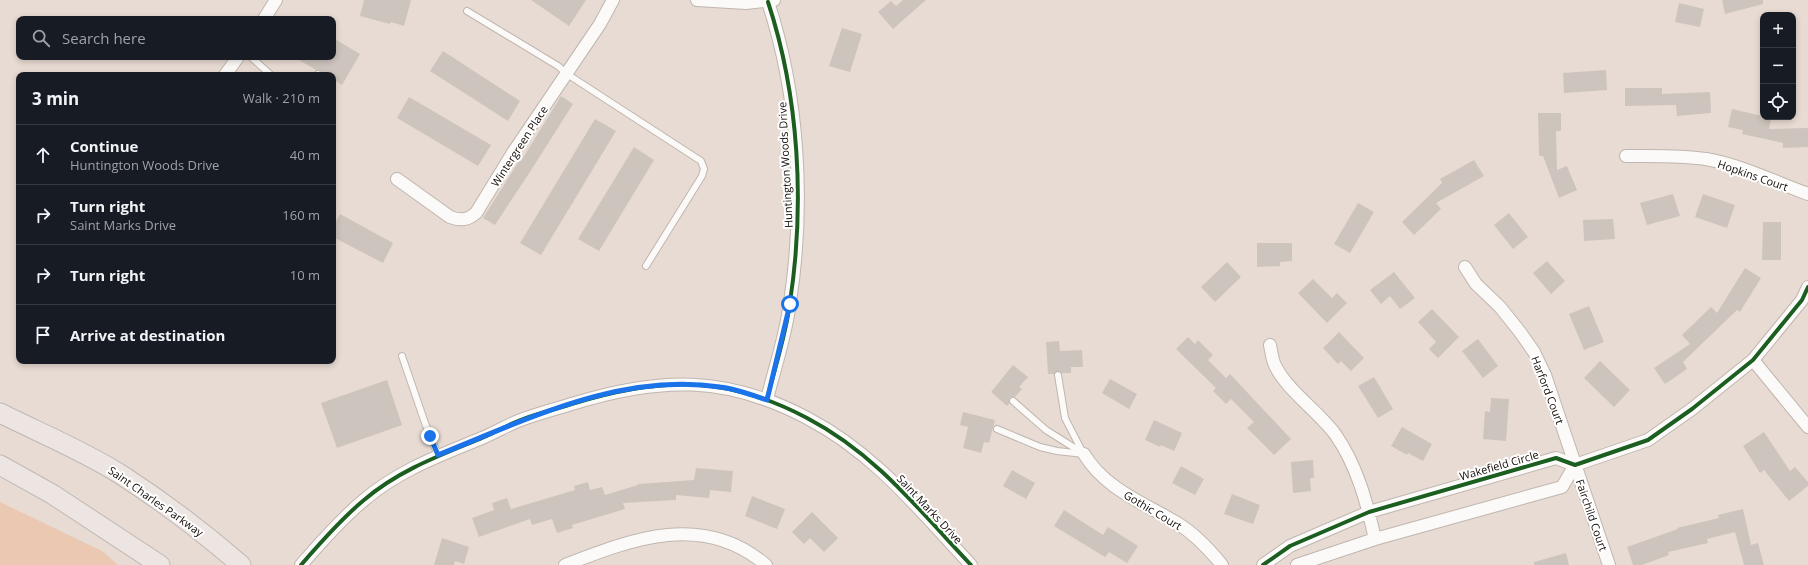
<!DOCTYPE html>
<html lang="en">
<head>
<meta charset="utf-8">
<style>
  :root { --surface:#171b24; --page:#242831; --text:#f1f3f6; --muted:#9ea1a6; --line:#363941 }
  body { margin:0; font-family:"Open Sans",sans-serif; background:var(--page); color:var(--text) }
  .controls { position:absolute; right:12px; top:12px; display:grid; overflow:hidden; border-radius:8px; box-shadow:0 2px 6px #0003 }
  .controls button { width:36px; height:36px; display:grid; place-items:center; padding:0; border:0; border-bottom:1px solid var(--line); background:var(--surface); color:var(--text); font:20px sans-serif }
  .stop { position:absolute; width:12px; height:12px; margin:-9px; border:3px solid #1a73e8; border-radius:50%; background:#fff }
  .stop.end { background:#1a73e8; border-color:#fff; box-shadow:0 1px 4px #0008 }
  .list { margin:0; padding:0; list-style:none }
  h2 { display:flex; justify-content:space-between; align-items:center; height:52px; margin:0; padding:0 16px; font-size:17px }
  h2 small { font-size:13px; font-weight:400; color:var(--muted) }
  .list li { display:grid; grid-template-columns:26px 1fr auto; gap:12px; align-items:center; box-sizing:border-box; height:60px; padding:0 16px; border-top:1px solid var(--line) }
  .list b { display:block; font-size:15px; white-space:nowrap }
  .list p { margin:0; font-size:13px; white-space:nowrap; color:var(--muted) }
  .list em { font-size:13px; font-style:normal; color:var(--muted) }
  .icon { flex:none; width:22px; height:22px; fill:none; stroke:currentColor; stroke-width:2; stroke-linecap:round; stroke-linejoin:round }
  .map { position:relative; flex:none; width:1808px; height:565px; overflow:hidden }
  .search { position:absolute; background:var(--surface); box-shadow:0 2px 6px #0003; left:16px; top:16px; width:320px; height:44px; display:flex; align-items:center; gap:10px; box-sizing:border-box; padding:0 14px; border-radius:8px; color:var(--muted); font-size:15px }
  .panel { position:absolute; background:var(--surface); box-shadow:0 2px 6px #0003; left:16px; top:72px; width:320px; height:292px; border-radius:8px }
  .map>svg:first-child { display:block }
  .green { fill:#eac8b2 }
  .building { fill:#cec4be }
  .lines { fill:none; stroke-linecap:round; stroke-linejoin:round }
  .lane-casing { stroke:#bfb6af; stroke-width:8 }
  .street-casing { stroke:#bfb6af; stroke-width:14 }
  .primary-casing { stroke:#bfb8b4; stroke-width:21 }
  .lane { stroke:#fcfaf8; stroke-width:6 }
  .street { stroke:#fcfaf8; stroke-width:12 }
  .primary { stroke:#ede5e1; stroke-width:19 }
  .cycleway-casing { stroke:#fff; stroke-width:6 }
  .cycleway { stroke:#1b5e20; stroke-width:4 }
  .route { stroke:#1a73e8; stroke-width:5 }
  .labels { text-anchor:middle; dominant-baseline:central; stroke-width:4; stroke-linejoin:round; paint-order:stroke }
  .street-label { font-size:11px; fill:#120b06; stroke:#fff }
</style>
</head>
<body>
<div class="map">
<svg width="1808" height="565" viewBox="0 0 1808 565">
  <rect width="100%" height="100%" fill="#e8dbd3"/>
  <!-- green -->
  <path class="green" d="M0 502 102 551 118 565H0Z"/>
  <!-- building -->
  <path class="building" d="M364 0H411L404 26 391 22 390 24 360 16Z
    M531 0H586L569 26Z
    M903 0H926L893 29 878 12 891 1 896 6Z
    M1722 0H1763V4L1725 14Z
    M1679 3 1704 9 1700 27 1675 22Z
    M842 28 862 34 850 72 829 66Z
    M333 38 360 54 342 85 333 79V75H325L320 70H316L294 57H333Z
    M443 51 520 101 508 121 430 71Z
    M1606 70 1607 90 1564 93 1563 73Z
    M1625 88H1662V94L1710 92 1711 113 1677 116 1676 105 1625 106Z
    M561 96 573 104 537 161 495 225 483 218 519 161H521Z
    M409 97 491 145 478 166 397 118Z
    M1732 109 1771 118 1769 129 1808 128V147L1783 148V143L1742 134 1743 130 1728 127Z
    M1538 113H1561V131H1556L1557 170 1567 166 1577 190 1559 198 1543 156H1539Z
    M595 119 616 131 541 255 520 243Z
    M634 147 654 160 599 251 578 239Z
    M1474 160 1484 176 1436 203 1441 209 1414 235 1402 222 1442 183 1440 179Z
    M1673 194 1680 216 1647 225 1640 203Z
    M1703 194 1735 205 1727 228 1695 217Z
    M1358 203 1374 212 1350 253 1334 244Z
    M1509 213 1528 237 1513 249 1494 225Z
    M340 214 393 243 383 263 333 237V227Z
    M1613 219 1615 239 1584 241 1583 220Z
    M1763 222H1781V260H1762Z
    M1257 243H1292V261L1280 262V266L1257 267Z
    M1547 261 1565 281 1551 294 1533 273Z
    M1227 262 1241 277 1215 302 1201 287Z
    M1745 268 1761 278 1740 312 1737 310 1683 362 1687 369 1665 384 1654 368 1690 344 1682 335 1711 307 1717 313Z
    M1394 272 1415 298 1400 309 1390 296 1381 304 1370 290Z
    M1313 279 1332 298 1337 293 1347 303 1327 323 1298 293Z
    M1589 306 1604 342 1584 350 1569 314Z
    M1432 309 1459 337 1438 358 1429 349 1436 342 1418 322Z
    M1339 332 1364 358 1351 371 1341 361 1338 364 1323 348Z
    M1188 337 1195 344 1198 340 1213 355 1208 360 1226 378 1230 374 1291 439 1274 455 1247 428 1254 422 1231 399 1226 404 1213 391 1216 388 1176 349Z
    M1478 339 1498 366 1483 378 1462 351Z
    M1059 341 1060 351 1082 350 1083 367H1071V373H1062L1058 371 1054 374H1048L1046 342Z
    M1600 361 1630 390 1614 407 1584 378Z
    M1013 365 1028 377 1019 387 1022 389 1015 397 1009 398V404L1007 406 991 392Z
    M1374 377 1393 409 1378 418 1358 386Z
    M1110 379 1137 394 1129 409 1102 393Z
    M387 380 402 425 337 448 321 403Z
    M1491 398 1509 399 1506 441 1483 439 1485 411 1490 412Z
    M963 412 995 420 989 443 984 442 981 453 963 448 968 427 960 425Z
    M1154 420 1182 433 1174 451 1161 445 1160 447 1145 440Z
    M1402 427 1432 444 1423 461 1408 453 1407 455 1391 446Z
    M1764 432 1790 471 1795 467 1808 482V486L1789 501 1764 470 1760 473 1743 446Z
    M1313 460 1314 478H1310L1311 491 1293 493 1291 462Z
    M1181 466 1204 479 1195 495 1172 483Z
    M696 468 733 471 731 492 710 490 709 498 676 495V500L623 503 625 509 572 525 573 528 557 533 552 519 532 525 530 519 479 537 472 518 494 510 492 503 507 498 511 509 575 490 574 486 588 482 590 490 602 487 605 495 638 485V484L694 480Z
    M1012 470 1035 483 1026 499 1003 486Z
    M1232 494 1260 505 1253 524 1224 514Z
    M752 496 785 509 777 529 745 516Z
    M1743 509 1751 545 1758 543 1764 565H1744L1735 532 1707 539 1708 543 1668 552 1669 555 1642 565H1633L1627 547 1678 529 1677 528 1719 518 1718 515Z
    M1064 510 1103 535 1108 527 1138 546 1127 563 1109 552 1105 557 1054 526Z
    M812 512 838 538 824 552 810 538 804 544 792 532Z
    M442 538 469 547 464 564 455 561 454 565H434Z
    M1566 553 1569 565H1534V562Z"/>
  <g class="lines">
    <!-- lane casing -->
    <g class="lane-casing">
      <path id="lane" d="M467 11 558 66 567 74 701 161 704 169 702 176 646 266
        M251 57 271 75
        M318 75V74
        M402 356 425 423 438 455
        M1058 375 1065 418 1083 453
        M1013 401 1046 430 1081 452
        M997 429 1040 447 1057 451 1084 454"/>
    </g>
    <!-- street casing -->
    <g class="street-casing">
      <path id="street" d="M697 0 746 3 774 0
        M264 19 276 0
        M225 75 238 57
        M1626 156C1652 156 1679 155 1706 159 1741 165 1775 182 1808 194
        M397 179 450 217C461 221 468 220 476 213L514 151 600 24 613 0
        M1465 267 1476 284 1500 307 1520 332 1534 352 1545 375 1609 565
        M1270 345C1271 350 1272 357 1274 363 1284 388 1318 411 1335 434 1357 465 1367 503 1375 539
        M1753 360 1808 427
        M767 399C775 367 786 335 790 302 805 204 799 96 768 2
        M1084 454C1105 489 1144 503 1177 523 1195 534 1209 549 1222 565
        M301 565C320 543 341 519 364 500 399 470 441 455 482 438 494 433 506 426 518 421 536 414 556 409 575 403 660 377 726 375 807 418 876 454 919 510 971 565
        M565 565C632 539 703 511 766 565
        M1263 565 1290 546 1369 512 1556 458 1575 465 1648 440 1692 409 1753 360 1802 300 1808 287
        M1297 565 1375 539 1562 487 1575 465"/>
    </g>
    <!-- primary casing -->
    <g class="primary-casing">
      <path id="primary" d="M0 413C40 433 82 450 120 474 162 501 203 532 241 565
        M0 465 52 494 160 565"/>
    </g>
    <!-- lane -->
    <use href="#lane" class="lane"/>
    <!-- street -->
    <use href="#street" class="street"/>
    <!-- primary -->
    <use href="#primary" class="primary"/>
    <!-- cycleway casing -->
    <g class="cycleway-casing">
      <path id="cycleway" d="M767 399C775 367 786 335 790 302 805 204 799 96 768 2
        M301 565C320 543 341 519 364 500 399 470 441 455 482 438 494 433 506 426 518 421 536 414 556 409 575 403 660 377 726 375 807 418 876 454 919 510 971 565
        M1263 565 1290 546 1369 512 1556 458 1575 465 1648 440 1692 409 1753 360 1802 300 1808 287"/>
    </g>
    <!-- cycleway -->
    <use href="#cycleway" class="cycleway"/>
  </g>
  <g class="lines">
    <!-- route -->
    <path class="route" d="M430 436 438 455C528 419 621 372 720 387 736 389 752 395 767 400L790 304"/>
  </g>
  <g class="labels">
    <!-- street labels -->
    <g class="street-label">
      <text transform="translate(519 146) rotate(-57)">Wintergreen Place</text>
      <text transform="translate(785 165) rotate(-93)">Huntington Woods Drive</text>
      <text transform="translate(1753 175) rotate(19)">Hopkins Court</text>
      <text transform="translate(1548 390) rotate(69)">Harford Court</text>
      <text transform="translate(1499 465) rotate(-16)">Wakefield Circle</text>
      <text transform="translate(156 501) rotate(35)">Saint Charles Parkway</text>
      <text transform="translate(930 509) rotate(47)">Saint Marks Drive</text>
      <text transform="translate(1153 510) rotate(31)">Gothic Court</text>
      <text transform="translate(1592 515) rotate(71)">Fairchild Court</text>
    </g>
  </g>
</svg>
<div class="controls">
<button>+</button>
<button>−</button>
<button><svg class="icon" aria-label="locate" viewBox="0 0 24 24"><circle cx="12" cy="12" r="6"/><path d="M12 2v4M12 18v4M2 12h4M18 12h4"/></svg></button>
</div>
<div class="stop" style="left:790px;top:304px"></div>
<div class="stop end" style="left:430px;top:436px"></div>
<div class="search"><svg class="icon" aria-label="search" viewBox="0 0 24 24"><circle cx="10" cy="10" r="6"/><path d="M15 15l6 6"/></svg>Search here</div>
<section class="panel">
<h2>3 min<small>Walk · 210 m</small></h2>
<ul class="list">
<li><svg class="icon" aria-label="ahead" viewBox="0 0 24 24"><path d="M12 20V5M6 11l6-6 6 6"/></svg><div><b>Continue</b><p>Huntington Woods Drive</p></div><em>40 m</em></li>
<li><svg class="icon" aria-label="right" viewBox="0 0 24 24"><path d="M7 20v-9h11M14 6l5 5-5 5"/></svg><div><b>Turn right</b><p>Saint Marks Drive</p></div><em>160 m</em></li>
<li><svg class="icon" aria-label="right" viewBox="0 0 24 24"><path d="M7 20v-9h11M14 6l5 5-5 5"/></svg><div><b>Turn right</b></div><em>10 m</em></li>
<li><svg class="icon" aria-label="arrive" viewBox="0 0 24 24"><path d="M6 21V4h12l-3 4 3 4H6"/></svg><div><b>Arrive at destination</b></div></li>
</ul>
</section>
</div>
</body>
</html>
